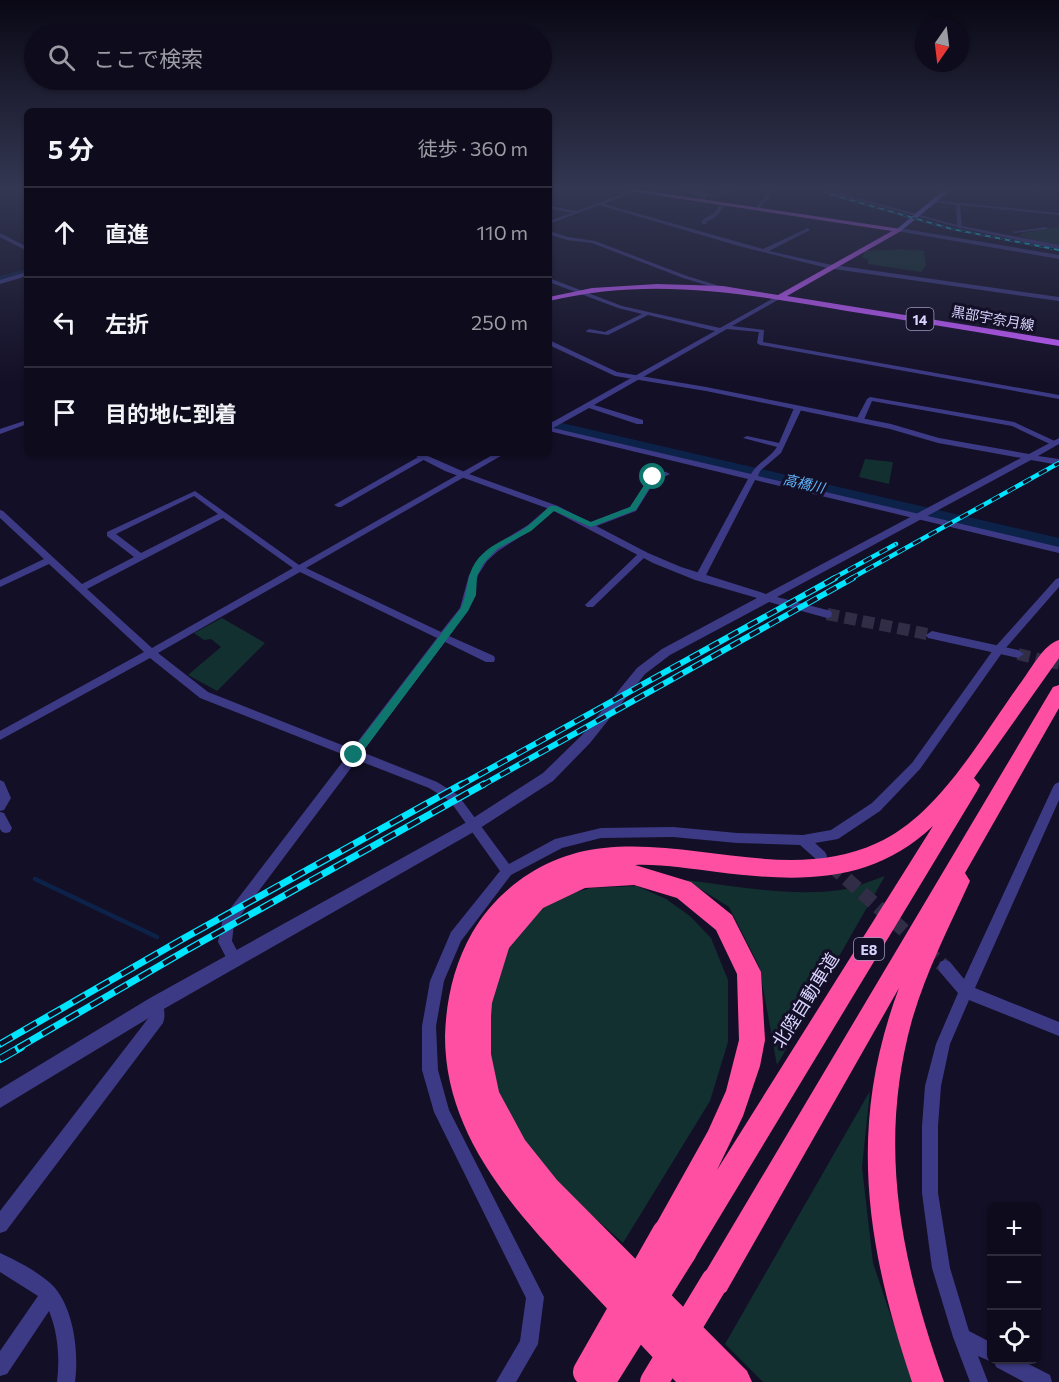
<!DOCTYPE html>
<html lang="ja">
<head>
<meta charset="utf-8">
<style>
  :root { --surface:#0e0b1c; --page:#171425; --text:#f1f3f6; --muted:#9b9ba3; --line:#2e2b3b }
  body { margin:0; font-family:Commissioner,"Noto Sans JP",sans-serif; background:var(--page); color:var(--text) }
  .controls { position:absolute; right:18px; bottom:18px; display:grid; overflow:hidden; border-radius:9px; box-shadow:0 2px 4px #0004 }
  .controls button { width:54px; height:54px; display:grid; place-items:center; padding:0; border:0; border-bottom:2px solid var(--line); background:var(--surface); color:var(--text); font:30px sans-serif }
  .compass { position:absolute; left:915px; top:18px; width:54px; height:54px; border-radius:50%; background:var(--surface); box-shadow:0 2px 4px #0004; rotate:194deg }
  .stop { position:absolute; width:18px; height:18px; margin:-14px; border:4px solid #0f766e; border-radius:50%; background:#fff }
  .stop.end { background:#0f766e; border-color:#fff; box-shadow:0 2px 6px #0008 }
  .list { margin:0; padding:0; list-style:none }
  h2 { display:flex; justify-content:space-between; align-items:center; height:78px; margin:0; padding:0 24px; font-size:26px }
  h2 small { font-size:20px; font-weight:400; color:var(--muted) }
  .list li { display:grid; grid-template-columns:39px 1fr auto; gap:18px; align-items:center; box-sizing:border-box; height:90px; padding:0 24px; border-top:2px solid var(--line) }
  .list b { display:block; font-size:22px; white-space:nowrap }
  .list em { font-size:20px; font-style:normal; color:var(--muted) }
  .icon { flex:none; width:33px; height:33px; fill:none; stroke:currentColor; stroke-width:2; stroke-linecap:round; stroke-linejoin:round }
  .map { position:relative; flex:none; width:1059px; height:1382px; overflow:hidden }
  .search { position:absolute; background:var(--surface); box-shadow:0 2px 4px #0004; left:24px; top:24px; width:528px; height:66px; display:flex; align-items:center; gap:15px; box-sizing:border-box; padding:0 21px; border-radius:33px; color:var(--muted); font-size:22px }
  .panel { position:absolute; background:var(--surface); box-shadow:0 2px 4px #0004; left:24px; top:108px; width:528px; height:348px; border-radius:9px }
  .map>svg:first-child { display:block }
  .green { fill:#12302f }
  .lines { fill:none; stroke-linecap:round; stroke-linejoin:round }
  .stream { stroke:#0c2248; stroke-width:4.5 }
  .river { fill:#0c2248; fill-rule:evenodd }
  .minor-tunnel { stroke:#312d47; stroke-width:14; stroke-dasharray:14 7; stroke-linecap:butt }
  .tertiary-tunnel { stroke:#312d47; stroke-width:12; stroke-dasharray:12 6; stroke-linecap:butt }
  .minor { fill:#3d3a85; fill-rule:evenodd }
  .tertiary { fill:#3d3a85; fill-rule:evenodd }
  .secondary { fill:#6f6bff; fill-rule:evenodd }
  .primary { fill:#c25bff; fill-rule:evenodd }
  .motorway { fill:#ff4fa3; fill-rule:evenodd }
  .rail-far4-casing { stroke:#00e5ff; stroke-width:2 }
  .rail-far3-casing { stroke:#00e5ff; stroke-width:4.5 }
  .rail-far2-casing { stroke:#00e5ff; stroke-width:6 }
  .rail-far1-casing { stroke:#00e5ff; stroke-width:7 }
  .rail-casing { stroke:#00e5ff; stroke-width:8 }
  .rail-far4 { stroke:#130f26; stroke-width:1.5; stroke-dasharray:5; stroke-linecap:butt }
  .rail-far3 { stroke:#130f26; stroke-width:3; stroke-dasharray:9; stroke-linecap:butt }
  .rail-far2 { stroke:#130f26; stroke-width:4; stroke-dasharray:11; stroke-linecap:butt }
  .rail-far1 { stroke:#130f26; stroke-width:4.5; stroke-dasharray:14; stroke-linecap:butt }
  .rail { stroke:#130f26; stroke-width:6; stroke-dasharray:18; stroke-linecap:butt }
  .motorway-bridge { stroke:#ff4fa3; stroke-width:28 }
  .route { fill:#0f766e }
  .labels { text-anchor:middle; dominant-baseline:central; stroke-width:6; stroke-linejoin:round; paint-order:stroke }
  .far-street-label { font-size:14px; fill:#d9d4ff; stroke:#130f26 }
  .shield { fill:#130f26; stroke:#9e99be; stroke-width:1.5 }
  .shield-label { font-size:14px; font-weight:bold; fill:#d9d4ff }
  .far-water-label { font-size:14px; font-style:italic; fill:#62b6ff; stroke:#130f26 }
  .near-street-label { font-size:18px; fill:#d9d4ff; stroke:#130f26 }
</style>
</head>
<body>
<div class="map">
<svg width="1059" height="1382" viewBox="0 0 1059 1382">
  <rect width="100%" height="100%" fill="#130f26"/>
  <!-- green -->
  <path class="green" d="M1059 227V246L1019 236 1023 233Z
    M902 249 924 251 926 265 921 272 868 264V259L862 258 865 251Z
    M865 459 893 462 889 484 859 477Z
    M222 618 265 643 217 691 188 675 221 647 211 639 204 640 194 633Z
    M885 876 777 1065 759 966 729 907 686 880C735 886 791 897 840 890 855 888 870 881 885 876Z
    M637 886 666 899 690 916 711 938 728 980V1042L710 1101 623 1243 539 1168 502 1113 487 1064 490 984 504 950 526 918 562 896 591 888Z
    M870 1091 862 1167 873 1263 913 1382H763L725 1344Z"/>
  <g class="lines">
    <!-- stream -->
    <path class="stream" d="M35 879 157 937"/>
    <!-- river -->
    <path class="river" d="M27 269V275L0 282V276Z
      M549 420 1059 538V548L559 432 549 429Z"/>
    <!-- minor-tunnel -->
    <path class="minor-tunnel" d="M831 865 945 967"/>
    <!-- tertiary-tunnel -->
    <path class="tertiary-tunnel" d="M827 614 932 635
      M1018 654 1059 664"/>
    <!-- minor -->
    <path class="minor" d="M686 189 716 195 729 189H736L719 197 708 196 700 202 698 201 703 196 684 192Z
      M768 189H772L768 199 758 210H754L764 198Z
      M817 189H825L957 225 956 205 934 202 932 200 1059 213V215L960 205 962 226 1059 245V249L960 228Z
      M1036 189H1040V193H1036Z
      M632 190 634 192 604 204 763 249 808 228 810 230 769 251 827 264 1059 297V301L827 268 739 246 599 205 549 224V221L572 213 549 208V206L577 211Z
      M721 204 725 205 717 216 706 222V224H702V220L713 214Z
      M1046 227 1048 229 1014 233 1012 232Z
      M549 231 568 237 595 241 687 276 726 288 723 290 683 278 592 243 567 240 549 234Z
      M27 272V276L0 284V280Z
      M549 278 622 306 720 328 781 294 784 296 783 297 732 326 764 330 763 342 1059 395V399L760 345 757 343 759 332 727 329 594 405 643 420V424H637L589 408 553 428 751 474C757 463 770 458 777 447L743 438 747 436 779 443 794 408 798 406 802 408 781 453 760 471 758 476 1059 547V553L755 480 705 577 703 579H697L695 577 748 479 549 431V424L715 331 648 315 608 335 587 332 586 331 589 329 605 332 642 314 618 308 549 282Z
      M870 397 1014 422 1059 443 1052 445 1012 426 872 401 863 422H857L856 420 867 399Z
      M27 420V424L0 434V429Z
      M496 453H506L306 568 441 632 460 608 469 575 481 557 492 547 528 525 550 506H556L557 508 534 528 498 551 487 561 478 575 469 609 449 636 494 656 495 659 494 662H486L445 642 362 752 437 782 458 795 509 864 555 839 601 828 673 827 737 833 803 835 831 830 872 803 912 763 996 646 1056 579 1059 578V587L1004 650 920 769 880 811 838 839 815 843 825 852 827 856 825 860 821 862 817 860 800 845 737 843 673 837 601 838 562 848 511 875 461 941 444 981 436 1026 438 1070 449 1110 544 1297 538 1344 516 1382H496L520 1341 526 1298 434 1112 422 1070V1026L430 981 451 932 500 871 450 801 429 788 357 760 234 924 232 941 242 960 240 965 235 967 230 965 218 942 223 918 347 756 200 698 150 658 0 740V731L144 652 49 564 0 587V580L44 559 0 518V510L3 511 82 584 134 557 107 536V532L195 491 299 565ZM194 496 218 514 141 553 116 534ZM223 518 293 568 152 648 87 589ZM300 572 437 638 352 749 208 692 158 653Z
      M420 456 427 458 341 507H338L334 505Z
      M653 472H666L670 474 666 476H658L636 511 594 527H588V523L630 507Z
      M643 551 646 552V556L593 607H587L585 605 587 603 640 552Z
      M0 780 4 782 11 798 4 810 0 811Z
      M1059 782V800L975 988 1059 1022V1036L969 1000 950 1044 941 1086 938 1126V1193L950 1268 969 1331 992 1343V1360H1021L1050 1375 1052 1382H1024L996 1367 994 1361 992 1362 978 1356 988 1382H970L953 1337 932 1268 922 1193V1126L925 1086 936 1044 958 993 940 972 938 967 940 962 945 960 950 962 964 979 1053 787 1055 784Z
      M0 812 4 813 12 828 10 832 6 833 2 832 0 829Z
      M156 997 161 999C164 1007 166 1015 163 1023L6 1231 0 1233V1211L150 1016 149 1004 151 999Z
      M0 1253C16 1260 44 1275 55 1288 74 1311 79 1353 75 1382H57C60 1358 58 1333 49 1311L7 1374 0 1376V1351L38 1296 0 1272Z"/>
    <!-- tertiary -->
    <path class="tertiary" d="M899 228 1059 255V259L897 231Z
      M0 233 27 247V251L0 237Z
      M549 340 617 372 706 387 891 424 939 438 1029 454 1059 438V444L1038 456 1059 459V465L1031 460 777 597 831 611 832 614 831 617 827 618 769 602 670 655 645 674 590 743 553 781 477 830 162 1010 0 1108V1089L150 998 467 822 543 773 582 735 637 668 662 649 757 598 695 580 653 563 552 510 445 471 410 453H421L469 474 558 506 648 553 681 567 766 594 1021 458 938 443 890 429 706 391 615 376 549 345Z
      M932 631 1018 650 1024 654 1018 658 928 638 926 635Z"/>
    <!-- secondary -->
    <path class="secondary" d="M945 189H952L901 231H897V229Z"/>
    <!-- primary -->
    <path class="primary" d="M616 189H634L901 229V231L787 296 1059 340V346C988 334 918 322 847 311 744 294 654 276 549 301V297L592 288 657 284 723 286 778 295 892 231Z"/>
    <!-- motorway -->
    <path class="motorway" d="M1059 640V658L974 778 980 785 977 791 693 1261 683 1266 673 1261 668 1251 670 1246 666 1248 656 1243 651 1233 708 1131 726 1091 739 1040 737 974 716 930 677 898 634 885 585 888 543 908 509 948 492 1003 491 1016V1054L499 1092 525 1140 557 1180 747 1371 752 1382H676C644 1348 613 1315 581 1281 516 1212 445 1137 445 1036 446 1000 454 965 472 933 499 886 549 853 604 848 694 838 790 883 877 843 940 815 982 735 1022 681 1031 669 1044 644 1059 640ZM933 826 717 1170 743 1116 760 1066 765 1040 761 972 732 915 691 882 635 865C662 864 690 869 717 872 797 882 871 885 933 826Z
      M1059 685V708L965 873 970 881C949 927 926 972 912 1020 877 1147 901 1261 944 1382H912C866 1245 847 1127 899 988L726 1292 715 1296 704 1292 700 1281 1053 687Z"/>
    <!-- rail-far4 casing -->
    <g class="rail-far4-casing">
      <path id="rail-far4" d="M826 193 952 229 1059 250"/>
    </g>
    <!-- rail-far3 casing -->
    <g class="rail-far3-casing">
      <path id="rail-far3" d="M832 579 896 544
        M850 579 1059 463"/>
    </g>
    <!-- rail-far2 casing -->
    <g class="rail-far2-casing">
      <path id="rail-far2" d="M459 786 835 578
        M481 786 853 578"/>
    </g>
    <!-- rail-far1 casing -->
    <g class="rail-far1-casing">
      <path id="rail-far1" d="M0 1044 179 941 462 784
        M18 1048 185 951 484 784"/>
    </g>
    <!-- rail casing -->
    <g class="rail-casing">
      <path id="rail" d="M0 1059 21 1047"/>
    </g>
    <!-- rail-far4 -->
    <use href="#rail-far4" class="rail-far4"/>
    <!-- rail-far3 -->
    <use href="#rail-far3" class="rail-far3"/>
    <!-- rail-far2 -->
    <use href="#rail-far2" class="rail-far2"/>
    <!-- rail-far1 -->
    <use href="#rail-far1" class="rail-far1"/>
    <!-- rail -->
    <use href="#rail" class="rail"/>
    <!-- motorway-bridge -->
    <path class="motorway-bridge" d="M587 1372 666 1233
      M601 1382 683 1251
      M654 1382 715 1281"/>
  </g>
  <!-- sky -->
  <linearGradient id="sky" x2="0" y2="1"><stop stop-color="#0a0815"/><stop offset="0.49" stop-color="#333752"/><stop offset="1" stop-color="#333752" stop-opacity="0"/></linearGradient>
  <rect width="1059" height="383" fill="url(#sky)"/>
  <!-- route -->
  <path class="route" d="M650 476 656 477 636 510 591 527 554 511 531 531 497 549 483 564 477 576 476 595 468 611 358 758H351V752L461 608C468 593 466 577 475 563 488 544 507 540 525 528 534 522 542 513 550 506H556L591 522 630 507Z"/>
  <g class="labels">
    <!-- far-street labels -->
    <g class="far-street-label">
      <text transform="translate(993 318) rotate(10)">黒部宇奈月線</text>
    </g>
    <!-- shield labels -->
    <g class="shield">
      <rect x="906.5" y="308" width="27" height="22" rx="4.5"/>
      <rect x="854" y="938" width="30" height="22" rx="4.5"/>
    </g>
    <g class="shield-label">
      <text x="920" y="319">14</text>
      <text x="869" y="949">E8</text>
    </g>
    <!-- far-water labels -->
    <g class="far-water-label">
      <text transform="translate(804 483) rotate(13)">高橋川</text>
    </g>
    <!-- near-street labels -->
    <g class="near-street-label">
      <text transform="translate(805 1000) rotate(-58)">北陸自動車道</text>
    </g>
  </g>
</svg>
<div class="controls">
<button>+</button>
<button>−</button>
<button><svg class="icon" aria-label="locate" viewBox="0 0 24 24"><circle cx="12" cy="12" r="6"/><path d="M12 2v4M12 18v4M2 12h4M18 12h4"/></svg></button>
</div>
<svg class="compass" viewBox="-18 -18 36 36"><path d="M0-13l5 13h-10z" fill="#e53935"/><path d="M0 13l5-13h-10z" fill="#9b9ba3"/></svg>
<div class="stop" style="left:653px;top:477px"></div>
<div class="stop end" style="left:354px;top:755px"></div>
<div class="search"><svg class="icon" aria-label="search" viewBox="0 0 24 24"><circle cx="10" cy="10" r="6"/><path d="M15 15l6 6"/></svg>ここで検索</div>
<section class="panel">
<h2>5 分<small>徒歩 · 360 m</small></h2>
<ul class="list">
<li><svg class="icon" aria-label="ahead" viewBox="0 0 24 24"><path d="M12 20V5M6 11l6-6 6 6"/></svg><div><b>直進</b></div><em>110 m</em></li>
<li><svg class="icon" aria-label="left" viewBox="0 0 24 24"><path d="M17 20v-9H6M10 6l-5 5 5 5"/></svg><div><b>左折</b></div><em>250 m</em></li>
<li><svg class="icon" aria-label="arrive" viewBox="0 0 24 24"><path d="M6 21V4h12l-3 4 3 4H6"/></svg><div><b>目的地に到着</b></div></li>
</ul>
</section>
</div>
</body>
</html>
